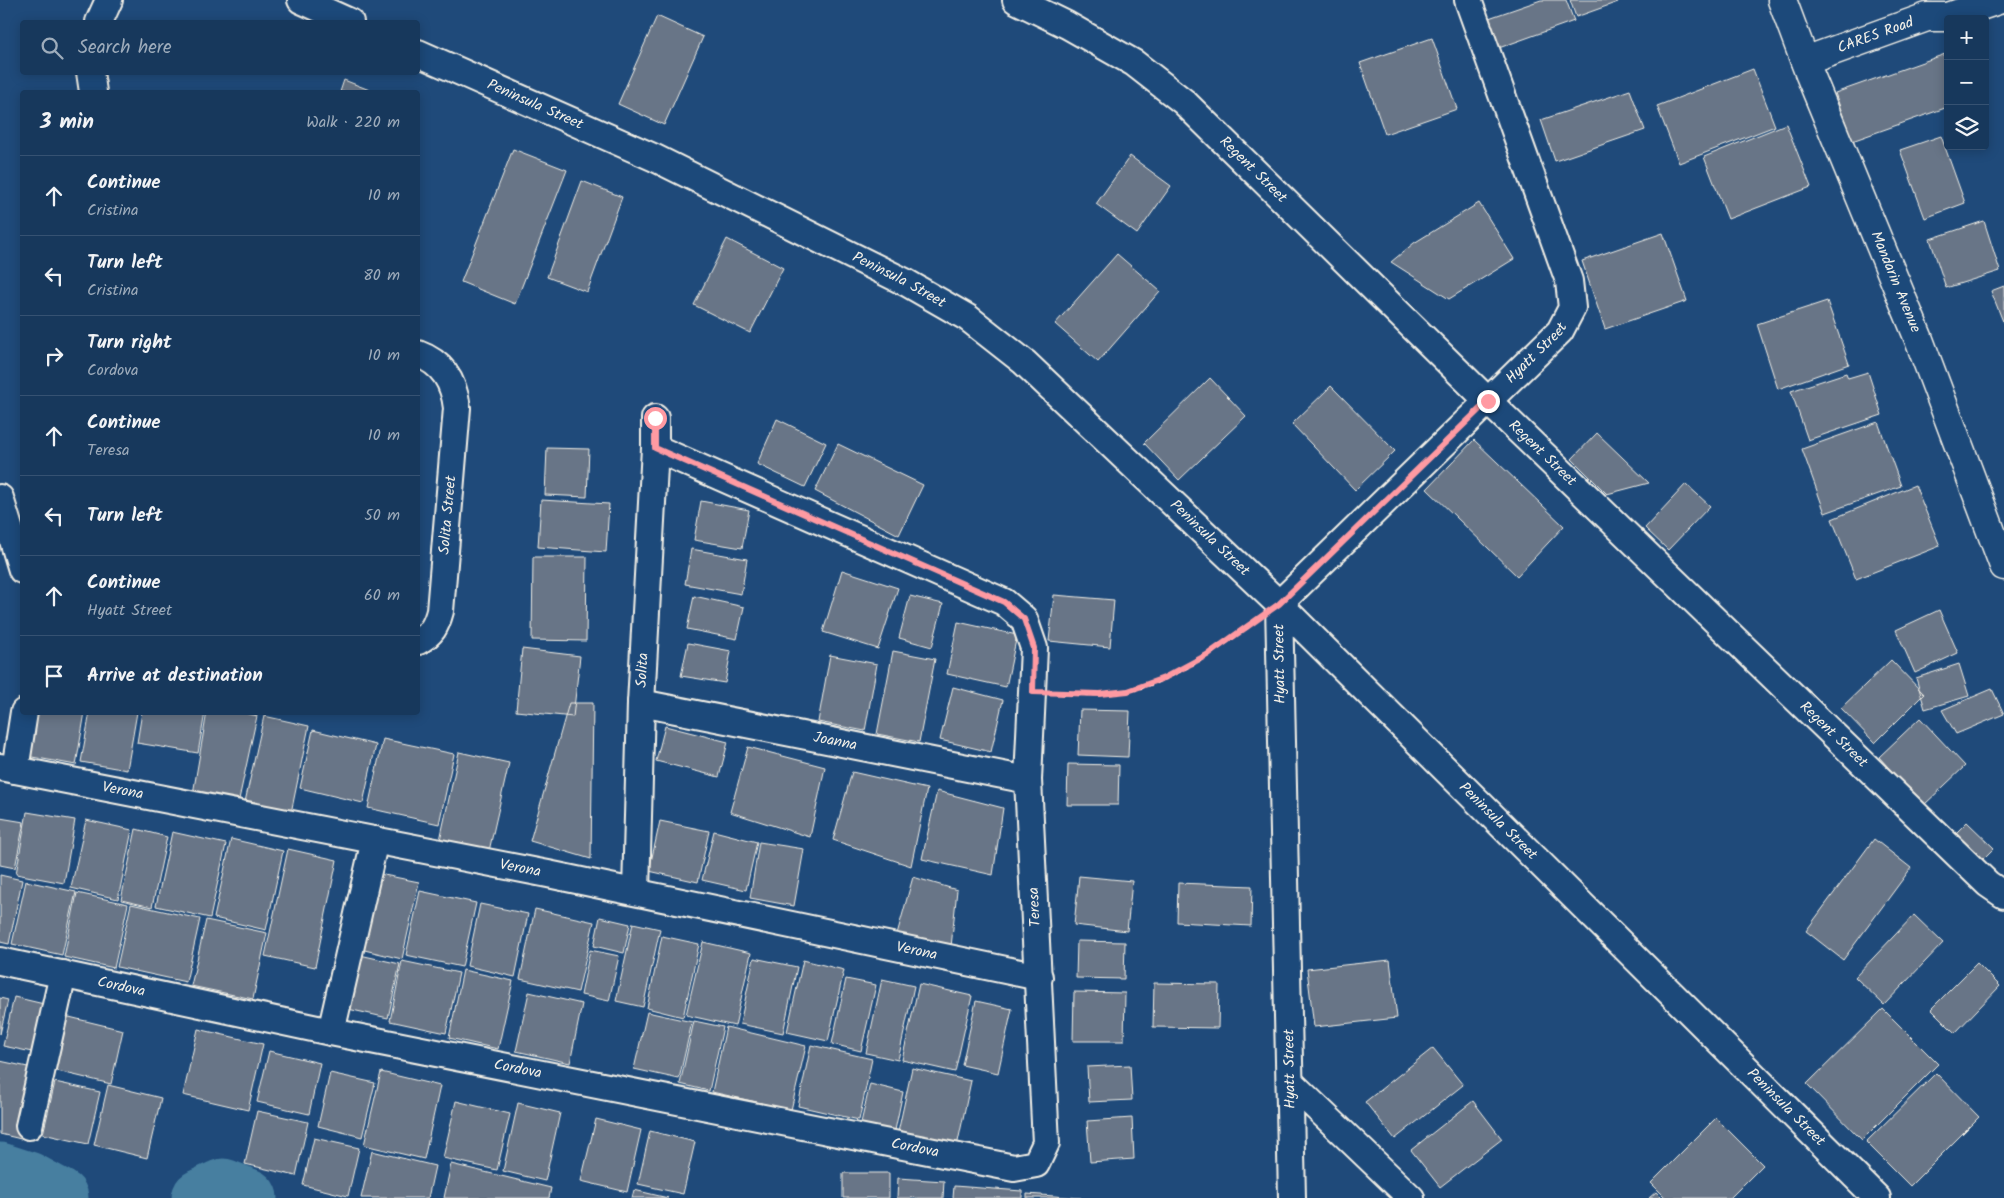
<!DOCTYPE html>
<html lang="en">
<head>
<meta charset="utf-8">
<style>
  :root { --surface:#17385c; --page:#244365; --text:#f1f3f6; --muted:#9eacbb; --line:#365272 }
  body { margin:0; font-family:Kalam,sans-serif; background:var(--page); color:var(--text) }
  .controls { position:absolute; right:15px; top:15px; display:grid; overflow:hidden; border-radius:5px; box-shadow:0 2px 12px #0003 }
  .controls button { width:45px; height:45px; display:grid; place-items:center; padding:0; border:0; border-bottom:1px solid var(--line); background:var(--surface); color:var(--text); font:25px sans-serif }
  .stop { position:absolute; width:15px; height:15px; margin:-11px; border:4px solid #ff9aa2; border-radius:50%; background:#fff }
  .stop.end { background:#ff9aa2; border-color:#fff; box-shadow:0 1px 5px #0008 }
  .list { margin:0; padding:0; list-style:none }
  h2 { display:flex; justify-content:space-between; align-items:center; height:65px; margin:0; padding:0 20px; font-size:21px }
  h2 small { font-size:16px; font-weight:400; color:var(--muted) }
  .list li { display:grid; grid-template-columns:32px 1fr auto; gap:15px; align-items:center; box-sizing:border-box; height:80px; padding:0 20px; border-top:1px solid var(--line) }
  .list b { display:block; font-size:19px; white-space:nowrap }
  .list p { margin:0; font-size:16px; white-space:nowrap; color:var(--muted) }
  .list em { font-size:16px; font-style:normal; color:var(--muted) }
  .icon { flex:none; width:28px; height:28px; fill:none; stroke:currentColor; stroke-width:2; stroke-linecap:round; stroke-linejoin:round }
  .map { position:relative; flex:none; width:2004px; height:1198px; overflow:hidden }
  .search { position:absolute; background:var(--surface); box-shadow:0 2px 12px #0003; left:20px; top:20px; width:400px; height:55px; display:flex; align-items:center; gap:12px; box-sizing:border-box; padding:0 18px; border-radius:5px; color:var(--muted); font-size:19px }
  .panel { position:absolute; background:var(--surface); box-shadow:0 2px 12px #0003; left:20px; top:90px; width:400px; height:625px; border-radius:5px }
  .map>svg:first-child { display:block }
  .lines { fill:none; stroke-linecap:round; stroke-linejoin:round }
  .river { stroke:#467fa0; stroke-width:59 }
  .building { fill:#687587; stroke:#f4f1e8 }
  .minor-casing { stroke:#f4f1e8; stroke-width:30 }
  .tertiary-casing { stroke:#f4f1e8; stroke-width:31 }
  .path { stroke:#f4f1e8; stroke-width:3; stroke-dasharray:4 4; stroke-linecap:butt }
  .minor { stroke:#1f4a7a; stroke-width:26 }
  .tertiary { stroke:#1f4a7a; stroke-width:28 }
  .route { stroke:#ff9aa2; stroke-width:6 }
  .labels { text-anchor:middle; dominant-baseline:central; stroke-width:4; stroke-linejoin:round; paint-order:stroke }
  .street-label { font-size:15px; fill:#f4f1e8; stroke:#1f4a7a }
</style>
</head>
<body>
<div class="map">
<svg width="2004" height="1198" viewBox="0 0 2004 1198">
  <rect width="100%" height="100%" fill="#1f4a7a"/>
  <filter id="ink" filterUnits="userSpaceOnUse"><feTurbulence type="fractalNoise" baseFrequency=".02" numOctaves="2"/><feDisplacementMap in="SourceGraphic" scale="10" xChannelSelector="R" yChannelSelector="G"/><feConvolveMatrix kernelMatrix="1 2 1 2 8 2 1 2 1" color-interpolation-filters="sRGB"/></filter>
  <g filter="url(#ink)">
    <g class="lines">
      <!-- river -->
      <path class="river" d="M0 1172 28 1181 59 1198
        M201 1198 223 1188 248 1198"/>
    </g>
    <!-- building -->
    <path class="building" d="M1541 0H1566L1574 21 1496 49 1486 19Z
      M1570 0H1617L1618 2 1576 17Z
      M657 16 703 37 664 125 618 104Z
      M1432 38 1457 109 1385 134 1360 63Z
      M1948 53V107L1852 141 1835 93Z
      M1753 69 1775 126 1679 163 1657 106Z
      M344 80 372 91V92H340Z
      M1630 90 1645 130 1555 161 1541 120Z
      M1786 124 1811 187 1728 219 1704 157Z
      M1941 136 1965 203 1925 218 1900 150Z
      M513 149 567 170 515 304 461 282Z
      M1130 156 1171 186 1137 234 1096 204Z
      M582 181 622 197 587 292 547 277Z
      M1479 203 1514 259 1449 299 1391 262 1414 243Z
      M1984 221 2000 271 1946 288 1930 239Z
      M1663 233 1687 301 1605 329 1582 261Z
      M727 239 783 268 750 333 694 305Z
      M1117 254 1160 291 1098 362 1055 324Z
      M2004 286V324L1991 291Z
      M1827 301 1849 364 1778 389 1757 324Z
      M1868 372 1882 415 1808 440 1791 391 1846 373 1848 378Z
      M1210 378 1246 416 1179 480 1144 443Z
      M1331 386 1395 451 1355 490 1292 424Z
      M777 419 826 443 805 487 757 464Z
      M1878 422 1901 486 1825 513 1802 449Z
      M1597 433 1649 483 1607 494 1572 459Z
      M1474 440 1564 526 1517 576 1427 489Z
      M838 444 923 485 899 535 815 491Z
      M547 448 589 449 587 497 545 495Z
      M1686 484 1710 506 1668 550 1645 528Z
      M1915 485 1940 546 1856 579 1832 519Z
      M541 500 609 504 606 552 538 547Z
      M701 501 749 510 742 548 694 540Z
      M691 549 747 559 741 594 685 584Z
      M533 557H587L586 641 532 640Z
      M842 570 898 588 878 649 823 632Z
      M1054 595 1114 600 1110 647 1049 641Z
      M694 596 744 607 737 639 687 629Z
      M910 596 943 604 932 647 899 638Z
      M1939 610 1958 653 1915 673 1896 630Z
      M958 622 1017 635 1006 687 947 674Z
      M688 643 731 651 725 683 681 676Z
      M522 649 580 656 573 717 516 711Z
      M893 651 935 659 919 742 877 734Z
      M830 655 877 664 865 731 818 722Z
      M1891 660 1924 694 1875 743 1841 708Z
      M1959 664 1969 696 1925 709 1916 678Z
      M953 687 1003 700 991 752 940 740Z
      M1992 689 2004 714 1956 734 1942 710Z
      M569 703H593L591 859 530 841Z
      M1080 710 1130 711 1128 757 1078 755Z
      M28 712H85L76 765 21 755Z
      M90 712H137L127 770 81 762Z
      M142 712H205L198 753 137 743Z
      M207 712H240L257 716 238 804 193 794Z
      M264 716 309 726 291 813 245 802Z
      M1920 718 1965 766 1923 806 1879 757Z
      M665 726 728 742 719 777 656 761Z
      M313 730 376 745 363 803 300 788Z
      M383 739 454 754 439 824 368 808Z
      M748 747 825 767 810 837 730 812Z
      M459 752 509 763 489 851 440 840Z
      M1068 764 1119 765 1118 805H1067Z
      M852 772 927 789 911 866 833 840Z
      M937 791 1003 808 993 875 922 859Z
      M27 812 75 820 64 883 16 874Z
      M0 818 24 822 15 868 0 865Z
      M86 820 132 830 118 899 71 888Z
      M660 821 709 831 698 882 649 871Z
      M1967 822 1994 848 1974 868 1948 841Z
      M136 829 167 837 152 907 121 900Z
      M714 831 757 842 746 890 702 880Z
      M172 832 226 844 210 918 156 906Z
      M231 839 283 851 266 930 214 918Z
      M1874 839 1911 868 1843 960 1806 931Z
      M759 842 804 849 794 906 750 898Z
      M288 849 337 860 315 967 265 956Z
      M369 872 419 882 402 959 352 947Z
      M0 875 22 880 9 944 0 942Z
      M1079 876 1132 881 1127 931 1074 925Z
      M913 877 957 890 951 947 897 934Z
      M26 881 76 892 62 955 12 944Z
      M1178 883 1252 886 1251 926 1177 922Z
      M420 891 476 903 462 967 406 955Z
      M77 893 128 904 114 968 64 957Z
      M131 904 200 919 186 982 117 967Z
      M480 904 528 914 515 977 467 966Z
      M535 909 594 922 578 992 520 979Z
      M1914 915 1943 943 1884 1005 1855 977Z
      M600 917 630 924 624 953 594 946Z
      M206 920 267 933 253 999 191 986Z
      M633 923 660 929 643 1007 616 1001Z
      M662 936 699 944 683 1017 647 1008Z
      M1077 941 1125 942 1124 979 1076 978Z
      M703 942 751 953 735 1026 686 1015Z
      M590 950 619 956 609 1001 581 995Z
      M360 955 400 964 388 1018 348 1009Z
      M754 958 797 967 783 1033 740 1024Z
      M803 960 844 970 828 1041 787 1032Z
      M1390 960 1397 1018 1314 1027 1307 969Z
      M402 961 459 973 446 1033 390 1021Z
      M1977 963 2000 986 1955 1033 1931 1009Z
      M463 970 513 981 498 1049 449 1038Z
      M846 979 876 985 861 1051 832 1044Z
      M882 979 914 986 898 1060 866 1053Z
      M1154 983 1219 984 1218 1028 1153 1027Z
      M919 984 972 996 955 1072 902 1060Z
      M529 992 582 1004 570 1063 516 1051Z
      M1074 992 1125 993 1124 1041H1073Z
      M14 997 44 1004 32 1052 3 1046Z
      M0 998 8 1000 0 1034Z
      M976 1001 1012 1009 998 1073 962 1065Z
      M1883 1009 1938 1064 1862 1140 1807 1084Z
      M647 1012 692 1022 679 1079 634 1069Z
      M65 1016 123 1030 111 1084 53 1070Z
      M694 1021 723 1027 709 1091 680 1084Z
      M726 1027 806 1046 791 1110 712 1092Z
      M198 1029 263 1044 248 1110 183 1095Z
      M811 1045 872 1059 859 1120 798 1106Z
      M1433 1048 1463 1085 1395 1139 1365 1102Z
      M269 1051 320 1063 309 1114 257 1102Z
      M0 1061 37 1069 21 1139 0 1134Z
      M1130 1065 1132 1100 1089 1102 1087 1067Z
      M912 1068 971 1081 956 1151 897 1137Z
      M381 1072 440 1086 424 1159 364 1145Z
      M330 1073 375 1083 362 1137 318 1126Z
      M1936 1073 1979 1117 1910 1186 1866 1142Z
      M55 1082 100 1092 88 1144 43 1134Z
      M870 1084 903 1092 894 1135 860 1127Z
      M108 1085 161 1098 147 1158 94 1145Z
      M456 1101 510 1114 497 1170 443 1158Z
      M1473 1101 1502 1139 1440 1187 1411 1150Z
      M518 1103 560 1113 545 1181 503 1171Z
      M257 1111 308 1122 296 1176 245 1164Z
      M1132 1118 1134 1159 1090 1162 1087 1121Z
      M1716 1118 1763 1165 1730 1198H1666L1651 1183Z
      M596 1119 641 1130 627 1192 581 1181Z
      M650 1131 695 1142 683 1194 638 1184Z
      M314 1138 359 1148 348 1196 303 1185Z
      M372 1151 435 1166 428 1198H361Z
      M451 1164 551 1188 549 1198H444Z
      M843 1173H889V1198H843Z
      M898 1178 944 1181 943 1198H897Z
      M954 1186 1022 1191V1198H953Z
      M634 1190 668 1198H632Z
      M1656 1192 1662 1198H1649Z
      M1027 1194 1081 1198H1027Z"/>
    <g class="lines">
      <!-- minor casing -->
      <g class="minor-casing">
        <g id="minor">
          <path d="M301 0 350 22"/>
          <path id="s1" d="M1016 0 1067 25 1134 63 1184 102 1488 401 1988 884 2004 895"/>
          <path d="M99 22 109 0"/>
          <path id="s2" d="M418 53 655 158 907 283 968 318 1024 362 1279 604 1877 1198"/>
          <path d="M90 72 93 92"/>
          <path d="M418 354C443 363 454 382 457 408L440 611C436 626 432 634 418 641"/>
          <path d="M0 498 22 570"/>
          <path id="s3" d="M641 703 1028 780"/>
          <path id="s4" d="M0 767 548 874 1039 977"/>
          <path d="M15 770 24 712"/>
          <path id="s5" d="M636 892 641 703 655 448"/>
          <path id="s6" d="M0 961 331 1032 1014 1168 1036 1164 1046 1143 1028 780 1034 648 1024 619 1004 602 655 448V418"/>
          <path d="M331 1032 375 840"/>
          <path d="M1291 1083 1411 1198"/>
          <path d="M29 1126 63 974"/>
          <path id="s7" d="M1292 1198 1279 604 1560 331 1572 308 1569 281 1468 0"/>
        </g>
      </g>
      <!-- tertiary casing -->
      <g class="tertiary-casing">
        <g id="tertiary">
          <path id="s8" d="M1782 0 1810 75 1918 337 2004 566"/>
          <path id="s9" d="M1805 61 1927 17H1948L1998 0"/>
        </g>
      </g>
      <!-- path -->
      <path class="path" d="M1061 693C1083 694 1105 695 1126 691 1169 684 1215 650 1250 625"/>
      <!-- minor -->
      <use href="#minor" class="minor"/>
      <!-- tertiary -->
      <use href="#tertiary" class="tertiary"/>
    </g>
  </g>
  <g class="lines" filter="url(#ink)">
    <!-- route -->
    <path class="route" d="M655 418V448L1004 602 1024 619 1034 648 1033 692 1099 694 1128 691 1164 678 1207 655 1279 604 1488 401"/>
  </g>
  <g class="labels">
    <!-- street labels -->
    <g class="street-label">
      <text stroke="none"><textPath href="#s9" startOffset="75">CARES Road</textPath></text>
      <text stroke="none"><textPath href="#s2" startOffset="128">Peninsula Street</textPath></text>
      <text stroke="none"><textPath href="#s1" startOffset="294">Regent Street</textPath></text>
      <text stroke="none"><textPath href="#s2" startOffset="532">Peninsula Street</textPath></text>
      <text stroke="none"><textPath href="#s8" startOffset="304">Mandarin Avenue</textPath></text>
      <text stroke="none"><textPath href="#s7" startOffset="954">Hyatt Street</textPath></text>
      <text stroke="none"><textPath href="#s1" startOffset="699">Regent Street</textPath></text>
      <text transform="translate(448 515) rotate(-85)">Solita Street</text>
      <text stroke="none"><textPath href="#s2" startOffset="938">Peninsula Street</textPath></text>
      <text transform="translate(1280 664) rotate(-91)">Hyatt Street</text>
      <text stroke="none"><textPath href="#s5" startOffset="222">Solita</textPath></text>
      <text stroke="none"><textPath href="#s1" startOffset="1104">Regent Street</textPath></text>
      <text stroke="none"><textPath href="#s3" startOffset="198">Joanna</textPath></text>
      <text stroke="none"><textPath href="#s4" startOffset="125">Verona</textPath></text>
      <text stroke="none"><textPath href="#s2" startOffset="1342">Peninsula Street</textPath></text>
      <text stroke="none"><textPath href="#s4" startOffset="530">Verona</textPath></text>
      <text transform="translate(1035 907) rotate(-93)">Teresa</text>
      <text stroke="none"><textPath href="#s4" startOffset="935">Verona</textPath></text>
      <text stroke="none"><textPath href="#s6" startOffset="124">Cordova</textPath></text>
      <text stroke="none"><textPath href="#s6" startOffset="529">Cordova</textPath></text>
      <text transform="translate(1290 1069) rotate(-91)">Hyatt Street</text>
      <text stroke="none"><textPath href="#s2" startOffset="1748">Peninsula Street</textPath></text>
      <text stroke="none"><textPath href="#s6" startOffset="934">Cordova</textPath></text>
    </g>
  </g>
</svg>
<div class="controls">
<button>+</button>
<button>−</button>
<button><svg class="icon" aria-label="layers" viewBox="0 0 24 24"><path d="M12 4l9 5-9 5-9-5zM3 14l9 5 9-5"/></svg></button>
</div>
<div class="stop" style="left:655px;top:418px"></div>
<div class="stop end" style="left:1488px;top:401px"></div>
<div class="search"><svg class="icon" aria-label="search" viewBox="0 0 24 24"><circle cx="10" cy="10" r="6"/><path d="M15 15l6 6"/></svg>Search here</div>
<section class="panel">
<h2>3 min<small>Walk · 220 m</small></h2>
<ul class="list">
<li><svg class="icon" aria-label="ahead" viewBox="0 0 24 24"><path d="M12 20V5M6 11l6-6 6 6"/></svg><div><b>Continue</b><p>Cristina</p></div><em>10 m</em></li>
<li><svg class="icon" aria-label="left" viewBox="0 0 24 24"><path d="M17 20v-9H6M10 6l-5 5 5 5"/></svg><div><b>Turn left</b><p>Cristina</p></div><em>80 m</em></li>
<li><svg class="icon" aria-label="right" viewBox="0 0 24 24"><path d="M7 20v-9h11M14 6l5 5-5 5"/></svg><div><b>Turn right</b><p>Cordova</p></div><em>10 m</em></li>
<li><svg class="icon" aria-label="ahead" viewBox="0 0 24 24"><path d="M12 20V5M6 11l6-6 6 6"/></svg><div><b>Continue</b><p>Teresa</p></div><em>10 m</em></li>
<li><svg class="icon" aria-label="left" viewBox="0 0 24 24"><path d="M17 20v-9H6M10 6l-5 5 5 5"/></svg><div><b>Turn left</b></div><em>50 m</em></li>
<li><svg class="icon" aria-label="ahead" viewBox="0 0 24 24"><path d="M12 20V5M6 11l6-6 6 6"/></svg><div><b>Continue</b><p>Hyatt Street</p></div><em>60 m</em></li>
<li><svg class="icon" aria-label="arrive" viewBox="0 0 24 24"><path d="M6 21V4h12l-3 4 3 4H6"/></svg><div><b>Arrive at destination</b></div></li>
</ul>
</section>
</div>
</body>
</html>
